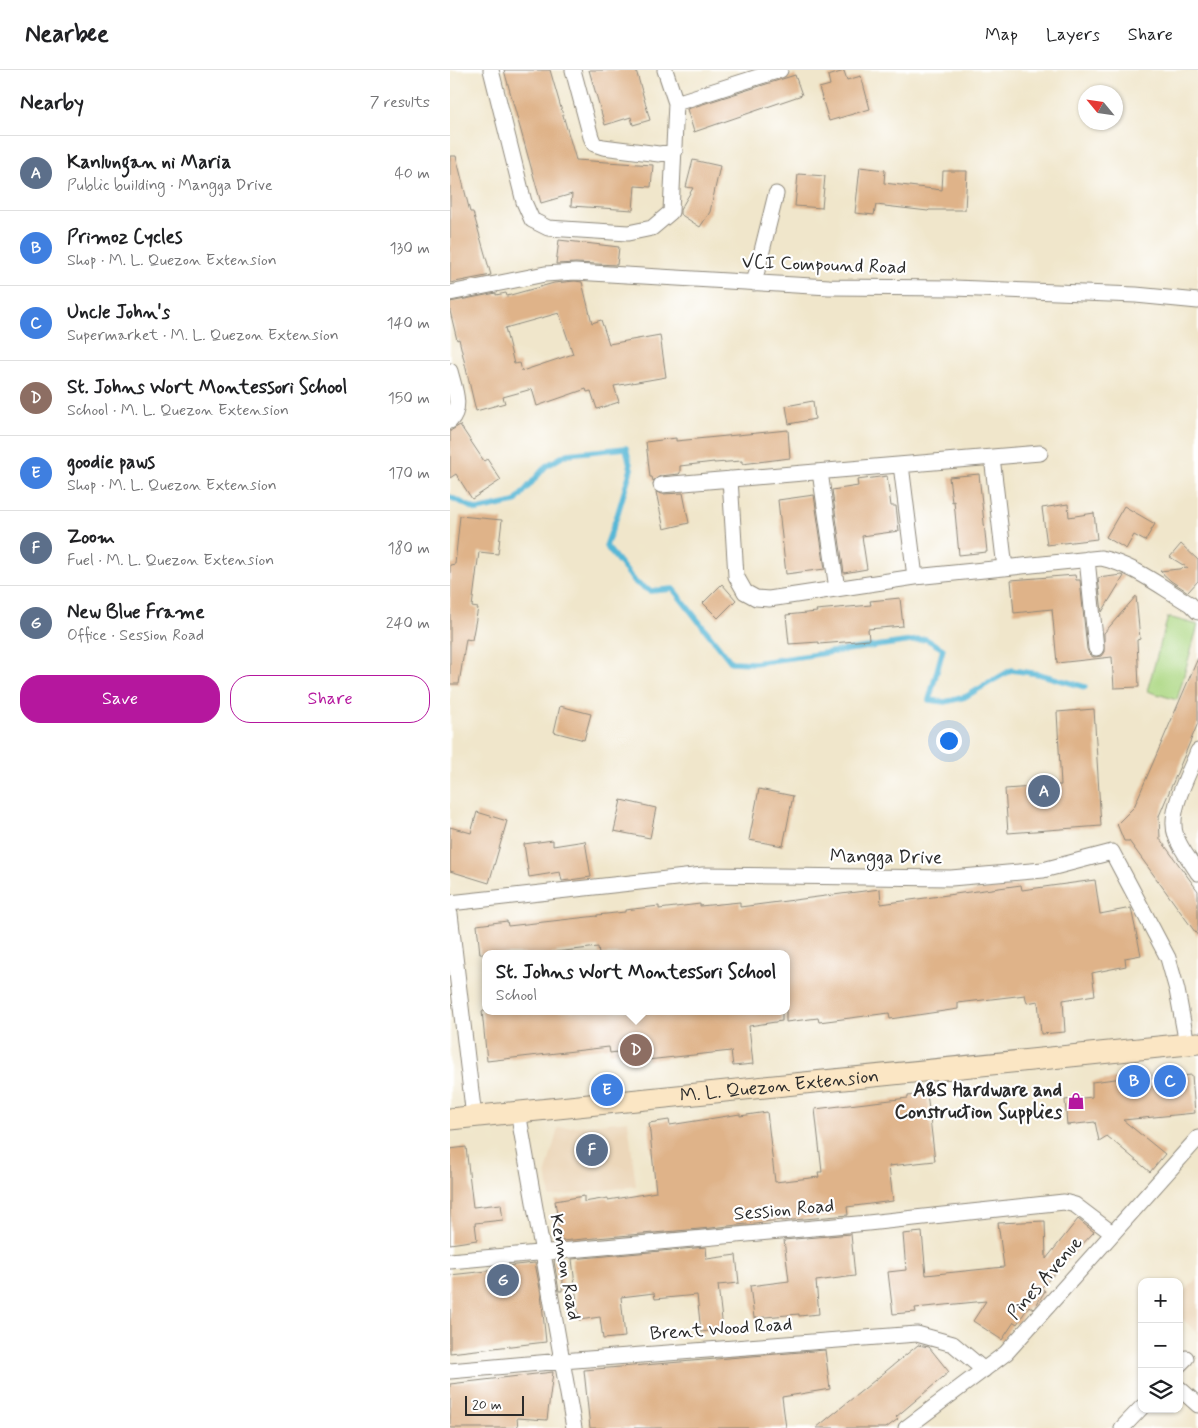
<!DOCTYPE html>
<html lang="en">
<head>
<meta charset="utf-8">
<style>
  :root { --surface:#fff; --page:#f2f2f2; --text:#202124; --muted:#757577; --line:#e0e0e0; --accent:#b5179e }
  body { margin:0; font-family:Mynerve,sans-serif; background:var(--page); color:var(--text) }
  .controls { position:absolute; right:15px; bottom:15px; display:grid; overflow:hidden; border-radius:10px; box-shadow:0 1px 4px #0004 }
  .controls button { width:45px; height:45px; display:grid; place-items:center; padding:0; border:0; border-bottom:1px solid var(--line); background:var(--surface); color:var(--text); font:25px sans-serif }
  .compass { position:absolute; left:628px; top:15px; width:45px; height:45px; border-radius:50%; background:var(--surface); box-shadow:0 1px 4px #0004; rotate:299deg }
  .scale { position:absolute; left:15px; bottom:12px; width:59px; box-sizing:border-box; padding-left:5px; border:2px solid #2b2b2b; border-top:0; font-size:14px; line-height:18px; white-space:nowrap; color:#2b2b2b; -webkit-text-stroke:4px #fff; paint-order:stroke }
  .you { position:absolute; left:498px; top:670px; width:18px; height:18px; margin:-12px; border:4px solid #fff; border-radius:50%; background:#1a73e8; box-shadow:0 0 0 8px #1a73e833 }
  .badge { display:grid; place-items:center; width:32px; height:32px; border-radius:50%; background:var(--accent); color:#fff; font-size:16px; font-weight:700 }
  .pin { position:absolute; translate:-50% -50%; border:2px solid #fff; box-shadow:0 1px 5px #0006 }
  .popup { position:absolute; left:32px; top:880px; width:308px; height:65px; box-sizing:border-box; display:grid; place-content:center; border-radius:10px; background:var(--surface); filter:drop-shadow(0 1px 4px #0005); font-size:16px; white-space:nowrap; color:var(--muted) }
  .popup b { font-size:19px; color:var(--text) }
  .popup::after { content:''; position:absolute; left:50%; top:100%; margin-left:-10px; border:10px solid transparent; border-top-color:var(--surface) }
  .list { margin:0; padding:0; list-style:none }
  h2 { display:flex; justify-content:space-between; align-items:center; height:65px; margin:0; padding:0 20px; font-size:21px }
  h2 small { font-size:16px; font-weight:400; color:var(--muted) }
  .list li { display:grid; grid-template-columns:32px 1fr auto; gap:15px; align-items:center; box-sizing:border-box; height:75px; padding:0 20px; border-top:1px solid var(--line) }
  .list b { display:block; font-size:19px; white-space:nowrap }
  .list p { margin:0; font-size:16px; white-space:nowrap; color:var(--muted) }
  .list em { font-size:16px; font-style:normal; color:var(--muted) }
  .actions { display:flex; gap:10px; padding:15px 20px }
  .actions a { flex:1; padding:11px 0; border:1px solid var(--accent); border-radius:20px; text-align:center; font-size:18px; color:var(--accent) }
  .actions .main { background:var(--accent); color:#fff }
  .icon { flex:none; width:28px; height:28px; fill:none; stroke:currentColor; stroke-width:2; stroke-linecap:round; stroke-linejoin:round }
  .map { position:relative; flex:none; width:748px; height:1358px; overflow:hidden }
  header { display:flex; align-items:center; gap:30px; box-sizing:border-box; height:70px; padding:0 25px; background:var(--surface); border-bottom:1px solid var(--line) }
  header strong { font-size:24px }
  nav { display:flex; gap:28px; margin-inline-start:auto; font-size:18px }
  main { display:flex }
  aside { flex:1; background:var(--surface) }
  .map>svg:first-child { display:block }
  .built { fill:#ecd7ba }
  .green { fill:#add884; stroke:#6c8258 }
  .lines { fill:none; stroke-linecap:round; stroke-linejoin:round }
  .stream { stroke:#57b7d6; stroke-width:5.5 }
  .building { fill:#dfb389; fill-rule:evenodd }
  .minor-casing { stroke:#8e887b; stroke-width:17 }
  .secondary-casing { stroke:#8e887b; stroke-width:23 }
  .minor { stroke:#fff; stroke-width:15 }
  .secondary { stroke:#fbe6c4; stroke-width:21 }
  .labels { text-anchor:middle; dominant-baseline:central; stroke-width:4.5; stroke-linejoin:round; paint-order:stroke }
  .street-label { font-size:19px; fill:#2b2b2b; stroke:#fff }
  .poi-label { font-size:19px; font-weight:bold; fill:#2b2b2b; stroke:#fff; text-anchor:end }
</style>
</head>
<body>
<header>
<strong>Nearbee</strong>
<nav><a>Map</a><a>Layers</a><a>Share</a></nav>
</header>
<main>
<aside>
<h2>Nearby<small>7 results</small></h2>
<ul class="list">
<li><span class="badge" style="background:#5c6f8a">A</span><div><b>Kanlungan ni Maria</b><p>Public building · Mangga Drive</p></div><em>40 m</em></li>
<li><span class="badge" style="background:#3f7fe0">B</span><div><b>Primoz Cycles</b><p>Shop · M. L. Quezon Extension</p></div><em>130 m</em></li>
<li><span class="badge" style="background:#3f7fe0">C</span><div><b>Uncle John's</b><p>Supermarket · M. L. Quezon Extension</p></div><em>140 m</em></li>
<li><span class="badge" style="background:#8d6e63">D</span><div><b>St. Johns Wort Montessori School</b><p>School · M. L. Quezon Extension</p></div><em>150 m</em></li>
<li><span class="badge" style="background:#3f7fe0">E</span><div><b>goodie paws</b><p>Shop · M. L. Quezon Extension</p></div><em>170 m</em></li>
<li><span class="badge" style="background:#5c6f8a">F</span><div><b>Zoom</b><p>Fuel · M. L. Quezon Extension</p></div><em>180 m</em></li>
<li><span class="badge" style="background:#5c6f8a">G</span><div><b>New Blue Frame</b><p>Office · Session Road</p></div><em>240 m</em></li>
</ul>
<div class="actions"><a class="main">Save</a><a>Share</a></div>
</aside>
<div class="map">
<svg width="748" height="1358" viewBox="0 0 748 1358">
  <rect width="100%" height="100%" fill="#fff"/>
  <filter id="ink" filterUnits="userSpaceOnUse"><feTurbulence type="fractalNoise" baseFrequency=".02" numOctaves="2"/><feDisplacementMap in="SourceGraphic" scale="10" xChannelSelector="R" yChannelSelector="G"/><feConvolveMatrix kernelMatrix="1 2 1 2 8 2 1 2 1" color-interpolation-filters="sRGB"/></filter>
  <filter id="wash" filterUnits="userSpaceOnUse"><feTurbulence type="fractalNoise" baseFrequency=".0096" numOctaves="4" result="noise"/><feDisplacementMap in="SourceGraphic" scale="20" xChannelSelector="R" yChannelSelector="G"/><feGaussianBlur stdDeviation="1.12" result="paint"/><feColorMatrix in="noise" values="0 0 0 0 0 0 0 0 0 0 0 0 0 0 0 0 0 1.4 0 .05"/><feComposite in="paint" operator="in"/></filter>
  <g filter="url(#wash)">
    <rect width="100%" height="100%" fill="#f0e6cb"/>
    <!-- built -->
    <path class="built" d="M178 1051 186 1116 100 1127 96 1102 108 1058Z
      M748 1207V1263L729 1246V1228Z"/>
    <!-- green -->
    <path class="green" d="M718 547 748 555 727 630 697 621Z"/>
    <g class="lines">
      <!-- stream -->
      <path class="stream" d="M0 427 27 440 65 432 96 396 117 384 176 378 181 399 167 446 156 476 186 513 200 521 223 519 281 592 304 593 476 569 493 579 479 630 495 632 515 627 561 600 589 604 635 617"/>
    </g>
    <g id="blocks">
      <!-- building -->
      <path class="building" d="M54 0H100L126 90 203 95 201 117 185 116 183 140 121 136 122 124 91 133Z
        M139 0H186L200 50 183 55 181 47 155 55Z
        M394 1 397 10 411 6 420 39 379 51 369 18 380 15 378 6Z
        M345 5 352 25 244 62 237 39Z
        M0 86H6L20 142H23L41 205 0 213Z
        M243 90 270 96 260 142 250 157 230 144V140L243 118 236 117Z
        M410 97 435 100 434 113 492 120 493 101H517L515 140H479L478 141 426 135 424 145 405 143Z
        M348 104 375 106 372 138 345 136Z
        M109 170 169 177 167 195 126 193 106 194Z
        M125 211 132 212 142 253 151 250 159 274 210 265 216 307 164 316 169 332 147 339 141 321 137 322 136 319 87 336 82 319 53 327 55 333 26 341 9 269 7 270 0 241V232L46 223V225L56 223 57 226 104 213ZM109 243 123 284 72 301 70 293 64 294 55 258Z
        M363 331 365 349 339 354 336 336Z
        M10 355 34 391 37 389 51 410 22 429 6 404 0 408V361Z
        M338 360 340 388 292 394V391L264 393V392L230 396V403L229 404 210 406 203 411 202 407H200L196 372 226 368V371Z
        M529 404 537 482 509 485 504 431 502 432 499 407Z
        M437 406 441 436H446L449 461 412 466 417 499 394 503 382 420 408 416 407 410Z
        M206 422 212 424 233 423 239 453 214 459Z
        M364 425 375 499 336 504 328 430Z
        M618 434 619 447 644 443 647 469 597 475 592 438Z
        M674 436 705 454 695 471 684 465 676 479 656 467Z
        M10 446 52 450 48 484 29 482 22 537 28 538 22 570 16 569 9 614H0V495L5 494Z
        M731 474 748 490V511L738 522 721 511 710 501 738 498 720 487Z
        M625 505 626 510H630L637 579 639 584 643 587 651 586 654 582V563L686 526 690 569 687 570 689 617 664 618 662 587 607 593 602 539 564 543 561 510Z
        M672 505 674 506 652 542 648 508Z
        M272 514 286 530 268 548 253 533Z
        M450 528 453 556 418 559 419 570 369 574V572L339 574 336 545 367 542 366 540 421 535 420 531Z
        M748 588V653L709 746 710 769 748 821V866L679 771H674L667 754 684 737Z
        M110 636 141 644 134 670 104 662Z
        M644 639 651 756 558 763 555 719 611 715 607 642Z
        M309 719 343 726 333 776 299 770Z
        M171 730 206 738 200 768 164 761Z
        M27 742 57 751 39 813 0 801V757L21 763Z
        M103 770V776L135 771 141 807 112 811 110 802 79 807 74 774Z
        M645 810 650 844 681 838 691 885 675 888 676 896 642 903 645 925 613 930 615 962 591 964 588 931 577 933 575 925 508 933V939L440 949 439 943 369 952 368 948 336 952V882L318 884H149L148 877 106 882 107 884H30L27 855 57 851 58 856 147 846V847V845L175 842V840L209 836V839L250 834V836L290 832V837L430 819 431 834 571 815 572 820Z
        M32 941H332V951L299 956 303 994 283 996 281 981 197 990 196 978 160 983 159 977 37 991Z
        M696 1005V1009L742 1005 745 1043 673 1050 715 1084 700 1102 657 1066 649 1071 645 1052 617 1055 615 1030 642 1027V1012Z
        M477 1023 485 1091 439 1096 443 1131 397 1137 398 1145 332 1151 331 1150 261 1158 111 1171 105 1131 134 1126V1132L158 1128V1130L206 1122 199 1053 219 1050 220 1055 290 1044V1046L317 1042 325 1112 369 1107 368 1102H372L365 1039 458 1028V1026Z
        M16 1077 23 1137 51 1134 53 1150 25 1153 27 1170 0 1174V1079Z
        M628 1149 644 1162 591 1218 595 1221 585 1237 583 1239 579 1236 567 1254 564 1252 552 1270 523 1251 536 1231 465 1238 466 1242 443 1244 438 1202 456 1200 453 1164 472 1162 476 1205 554 1197 548 1153 595 1151 596 1189Z
        M401 1164 405 1206 366 1211 369 1244 349 1246V1244L304 1248 300 1216 339 1211 334 1170Z
        M256 1177 257 1189 286 1185 289 1213 268 1215 273 1259 251 1262 247 1225 205 1229 204 1223 171 1227 175 1267 153 1269 150 1247 129 1250 122 1189Z
        M115 1190 112 1221H109L104 1191Z
        M85 1193 91 1224 96 1272 0 1283V1205L56 1199V1196Z
        M468 1275 479 1277 499 1302 446 1347 448 1349 436 1358H366Z
        M375 1280 380 1319 332 1327 336 1358H140L134 1300Z
        M103 1302 97 1350 67 1348 68 1358H0V1314Z"/>
    </g>
  </g>
  <g filter="url(#ink)">
    <use href="#blocks" fill-opacity="0" stroke="#8e887b" stroke-width="1"/>
    <g class="lines">
      <!-- minor casing -->
      <g class="minor-casing">
        <path id="minor" d="M41 0 74 132 82 150 98 158 178 163 202 158 221 142 226 33 215 0
          M123 0 141 67 144 74 153 77 209 84 225 81
          M226 33 330 0
          M304 213 326 124
          M0 223 95 204 125 202 379 217 504 218 686 225 748 231
          M0 301C4 317 13 338 0 351
          M542 387 555 498
          M451 395 465 507
          M370 402 387 519
          M280 409 286 506 295 522 306 528 319 529 465 507 651 488C684 495 711 517 740 534L748 542
          M211 415 590 383
          M637 489 646 578
          M748 681C739 704 717 742 726 766 730 779 741 791 748 803
          M0 833 253 805 501 808 593 800 662 782 718 888 727 920 737 974
          M0 844 24 1047
          M68 1042 124 1358
          M0 1191 418 1153 614 1132 625 1135 662 1163
          M729 1295 736 1288
          M0 1301 112 1291 467 1264 503 1274 534 1300
          M729 1318 748 1335
          M456 1358 556 1283 748 1068
          M672 1358 692 1337"/>
      </g>
      <!-- secondary casing -->
      <g class="secondary-casing">
        <g id="secondary">
          <path id="s1" d="M0 1049 748 973"/>
        </g>
      </g>
      <!-- minor -->
      <use href="#minor" class="minor"/>
      <!-- secondary -->
      <use href="#secondary" class="secondary"/>
    </g>
  </g>
  <!-- icons -->
  <defs>
    <g id="shop-bare" transform="scale(1.35)"><path d="M-5-2.5h2.3a2.7 3.5 0 0 1 5.4 0H5L5.5 6h-11ZM-1.5-2.5h3a1.5 2.3 0 0 0-3 0Z" fill="#b5179e" stroke="#fff" stroke-width="2.5" paint-order="stroke"/></g>
  </defs>
  <g fill-rule="evenodd">
    <use href="#shop-bare" x="626" y="1031"/>
  </g>
  <g class="labels">
    <!-- street labels -->
    <g class="street-label">
      <text transform="translate(374 195) rotate(2)">VCI Compound Road</text>
      <text transform="translate(436 787) rotate(1)">Mangga Drive</text>
      <text stroke="none"><textPath href="#s1" startOffset="331">M. L. Quezon Extension</textPath></text>
      <text transform="translate(334 1140) rotate(-5)">Session Road</text>
      <text transform="translate(115 1197) rotate(80)">Kennon Road</text>
      <text transform="translate(595 1208) rotate(-49)">Pines Avenue</text>
      <text transform="translate(271 1259) rotate(-4)">Brent Wood Road</text>
    </g>
    <!-- poi labels -->
    <g class="poi-label">
      <text x="612" y="1020">A&amp;S Hardware and<tspan x="612" dy="22">Construction Supplies</tspan></text>
    </g>
  </g>
</svg>
<div class="controls">
<button>+</button>
<button>−</button>
<button><svg class="icon" aria-label="layers" viewBox="0 0 24 24"><path d="M12 4l9 5-9 5-9-5zM3 14l9 5 9-5"/></svg></button>
</div>
<svg class="compass" viewBox="-18 -18 36 36"><path d="M0-13l5 13h-10z" fill="#e53935"/><path d="M0 13l5-13h-10z" fill="#757577"/></svg>
<div class="scale">20 m</div>
<div class="you"></div>
<div class="pin badge" style="left:594px;top:721px;background:#5c6f8a">A</div>
<div class="pin badge" style="left:684px;top:1011px;background:#3f7fe0">B</div>
<div class="pin badge" style="left:720px;top:1011px;background:#3f7fe0">C</div>
<div class="pin badge" style="left:186px;top:980px;background:#8d6e63">D</div>
<div class="popup"><b>St. Johns Wort Montessori School</b>School</div>
<div class="pin badge" style="left:157px;top:1020px;background:#3f7fe0">E</div>
<div class="pin badge" style="left:142px;top:1080px;background:#5c6f8a">F</div>
<div class="pin badge" style="left:53px;top:1210px;background:#5c6f8a">G</div>
</div>
</main>
</body>
</html>
